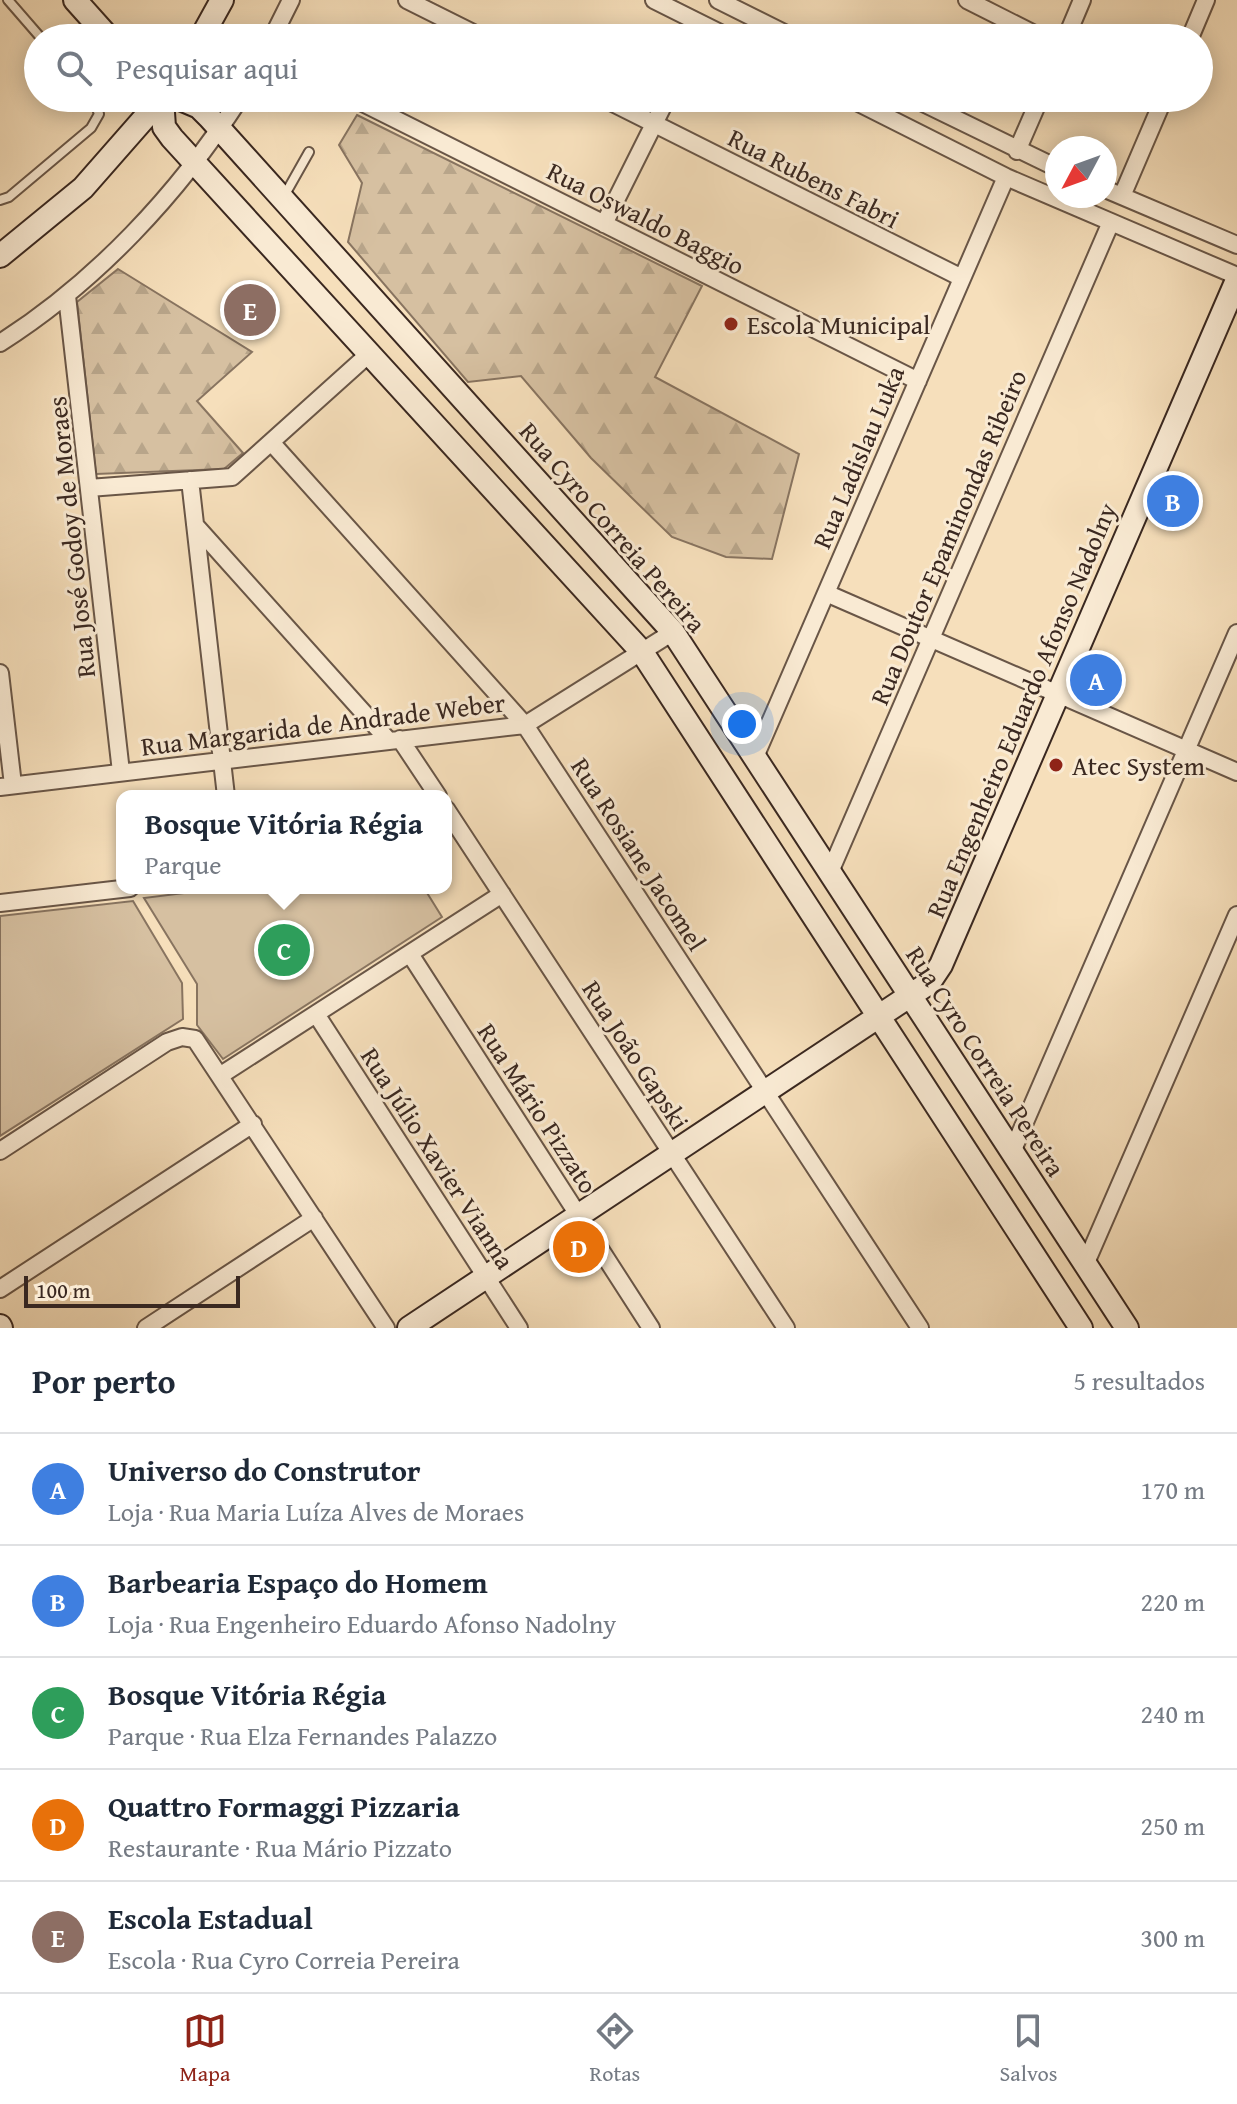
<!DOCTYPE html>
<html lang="pt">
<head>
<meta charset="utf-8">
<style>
  :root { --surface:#fff; --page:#f2f2f3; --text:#1f2937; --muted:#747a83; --line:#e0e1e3; --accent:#8f2418 }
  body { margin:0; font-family:"Gentium Book Plus",serif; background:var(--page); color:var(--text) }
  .compass { position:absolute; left:1045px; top:136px; width:72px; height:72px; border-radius:50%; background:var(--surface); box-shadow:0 4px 20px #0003; rotate:229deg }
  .scale { position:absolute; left:24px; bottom:20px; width:216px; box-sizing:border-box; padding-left:8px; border:4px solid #3a2820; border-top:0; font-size:22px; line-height:28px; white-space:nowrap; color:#3a2820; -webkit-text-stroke:6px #f9ead3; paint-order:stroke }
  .you { position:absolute; left:742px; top:724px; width:28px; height:28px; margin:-20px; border:6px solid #fff; border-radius:50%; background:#1a73e8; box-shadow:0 0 0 12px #1a73e833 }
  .badge { display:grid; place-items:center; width:52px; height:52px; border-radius:50%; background:var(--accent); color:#fff; font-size:26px; font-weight:700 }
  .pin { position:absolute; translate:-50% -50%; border:4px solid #fff; box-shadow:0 2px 8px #0006 }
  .popup { position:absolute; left:116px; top:790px; width:336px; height:104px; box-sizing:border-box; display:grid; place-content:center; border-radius:16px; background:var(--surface); filter:drop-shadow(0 2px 6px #0005); font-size:26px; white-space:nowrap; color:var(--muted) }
  .popup b { font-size:30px; color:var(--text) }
  .popup::after { content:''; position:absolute; left:50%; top:100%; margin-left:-16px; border:16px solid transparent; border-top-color:var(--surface) }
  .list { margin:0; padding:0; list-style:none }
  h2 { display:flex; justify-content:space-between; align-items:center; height:104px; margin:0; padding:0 32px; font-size:34px }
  h2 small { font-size:26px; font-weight:400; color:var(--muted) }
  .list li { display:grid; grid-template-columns:52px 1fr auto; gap:24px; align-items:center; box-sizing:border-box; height:112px; padding:0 32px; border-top:2px solid var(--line) }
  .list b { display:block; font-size:30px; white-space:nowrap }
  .list p { margin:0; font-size:26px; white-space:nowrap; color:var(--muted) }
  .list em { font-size:26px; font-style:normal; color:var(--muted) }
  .icon { flex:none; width:44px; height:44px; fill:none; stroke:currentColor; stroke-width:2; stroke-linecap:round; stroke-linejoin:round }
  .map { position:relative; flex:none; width:1237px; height:1328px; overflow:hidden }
  .search { position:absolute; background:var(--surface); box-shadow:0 4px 20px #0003; left:24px; right:24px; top:24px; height:88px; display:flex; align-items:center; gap:20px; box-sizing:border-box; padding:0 28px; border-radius:44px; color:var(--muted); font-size:30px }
  .sheet { height:664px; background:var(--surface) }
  nav { display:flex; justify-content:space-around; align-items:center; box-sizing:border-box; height:112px; border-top:2px solid var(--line); background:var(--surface); font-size:22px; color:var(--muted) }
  nav a { display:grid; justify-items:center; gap:4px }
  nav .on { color:var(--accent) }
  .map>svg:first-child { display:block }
  .forest { fill:url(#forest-firs); stroke:#887460; stroke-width:2 }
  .park { fill:#d6c0a1; stroke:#887460; stroke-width:2 }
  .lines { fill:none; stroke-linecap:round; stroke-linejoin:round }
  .lane-casing { stroke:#695647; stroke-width:12 }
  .street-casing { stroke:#695647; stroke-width:20 }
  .secondary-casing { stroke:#3a2820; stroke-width:26 }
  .lane { stroke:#f9ead3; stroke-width:8 }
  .street { stroke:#f9ead3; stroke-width:16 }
  .secondary { stroke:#f9ead3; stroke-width:22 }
  .poi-dot { fill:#8f2418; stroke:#f9ead3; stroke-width:3 }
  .labels { text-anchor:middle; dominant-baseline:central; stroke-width:6; stroke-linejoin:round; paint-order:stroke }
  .street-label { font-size:26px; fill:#3a2820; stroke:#f9ead3 }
  .poi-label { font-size:26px; fill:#3a2820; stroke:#f9ead3; text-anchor:start }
</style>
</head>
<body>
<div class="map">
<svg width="1237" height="1328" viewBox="0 0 1237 1328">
  <defs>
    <pattern id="forest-firs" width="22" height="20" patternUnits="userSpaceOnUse" patternTransform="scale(2)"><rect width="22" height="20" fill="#d6c0a1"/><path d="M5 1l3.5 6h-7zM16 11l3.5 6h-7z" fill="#b8a58a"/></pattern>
  </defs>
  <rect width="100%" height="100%" fill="#f6dfbb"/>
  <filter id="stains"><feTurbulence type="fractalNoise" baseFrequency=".0025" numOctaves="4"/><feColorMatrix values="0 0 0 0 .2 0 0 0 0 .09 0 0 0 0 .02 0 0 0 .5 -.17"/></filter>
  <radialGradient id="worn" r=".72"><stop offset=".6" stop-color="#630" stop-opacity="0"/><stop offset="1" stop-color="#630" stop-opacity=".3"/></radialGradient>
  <!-- forest -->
  <path class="forest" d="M357 115 702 286 655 377 799 454 772 559 726 557 672 537 591 458 521 376 468 382 348 242 362 183 339 145Z
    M118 269 252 352 197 401 243 453 224 469 96 474 77 302Z"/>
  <!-- park -->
  <path class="park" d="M224 888H424L442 917 223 1059 197 1025V984L144 898Z
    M133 901 182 983 183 1019 0 1136V916Z"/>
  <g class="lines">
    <!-- lane casing -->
    <g class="lane-casing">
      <path id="lane" d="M8 0 41 38
        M283 198 309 152
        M0 200 9 197 91 128 99 114 93 98"/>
    </g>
    <!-- street casing -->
    <g class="street-casing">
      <path id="street" d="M407 0 483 38
        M654 0 730 38
        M718 0 794 38
        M967 0 1042 38
        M272 38 291 0
        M1066 38 1082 0
        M1190 38 1206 0
        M353 98 918 381
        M603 98 962 278
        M849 98 1006 177 1237 276
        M913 98 1057 168
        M1017 151 1040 98
        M1105 189 1237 245
        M1122 196 1164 98
        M604 224 667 98
        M67 296 121 772
        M0 343C96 282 178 194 240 98
        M271 442 525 725 920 1328
        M190 480 226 796
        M89 488 232 477 370 353
        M195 525 389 741
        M826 593 1237 772
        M0 673 13 785
        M400 739 438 796
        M755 757 1006 177
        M0 787 525 725 673 632
        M446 809 786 1328
        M830 872 1111 222
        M0 903 130 888
        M410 954 651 1328
        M316 1014 519 1328
        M221 1075 502 894
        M0 1151 167 1042 182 1037 195 1039 386 1328
        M1012 1152 1237 633
        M1085 1265 1237 915
        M0 1289 253 1124
        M146 1328 314 1218"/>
    </g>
    <!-- secondary casing -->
    <g class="secondary-casing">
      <path id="secondary" d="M75 0 109 38
        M201 38 222 0
        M162 98 164 127 172 138 642 652 1081 1328
        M178 98 199 107 209 117 673 632 1127 1328
        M0 256 83 188 162 98
        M0 1326 1 1328
        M409 1328 929 983 941 965 1237 280"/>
    </g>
    <!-- lane -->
    <use href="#lane" class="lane"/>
    <!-- street -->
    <use href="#street" class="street"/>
    <!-- secondary -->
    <use href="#secondary" class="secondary"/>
  </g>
  <!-- markers -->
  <g class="poi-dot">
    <circle cx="731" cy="324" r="8"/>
    <circle cx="1056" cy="765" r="8"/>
  </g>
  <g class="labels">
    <!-- street labels -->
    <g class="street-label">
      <text transform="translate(814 178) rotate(27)">Rua Rubens Fabri</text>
      <text transform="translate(646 218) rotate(27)">Rua Oswaldo Baggio</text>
      <text transform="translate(858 457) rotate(-67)">Rua Ladislau Luka</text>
      <text transform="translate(613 527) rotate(49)">Rua Cyro Correia Pereira</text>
      <text transform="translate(71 537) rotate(-96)">Rua José Godoy de Moraes</text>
      <text transform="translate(948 537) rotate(-67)">Rua Doutor Epaminondas Ribeiro</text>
      <text transform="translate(1021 710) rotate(-67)">Rua Engenheiro Eduardo Afonso Nadolny</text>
      <text transform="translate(323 724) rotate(-7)">Rua Margarida de Andrade Weber</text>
      <text transform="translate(639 854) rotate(57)">Rua Rosiane Jacomel</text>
      <text transform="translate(636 1055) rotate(57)">Rua João Gapski</text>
      <text transform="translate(986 1061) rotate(57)">Rua Cyro Correia Pereira</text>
      <text transform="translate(538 1108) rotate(57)">Rua Mário Pizzato</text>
      <text transform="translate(438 1158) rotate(57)">Rua Júlio Xavier Vianna</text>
    </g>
    <!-- poi labels -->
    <g class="poi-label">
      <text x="747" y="324">Escola Municipal</text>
      <text x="1072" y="765">Atec System</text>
    </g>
  </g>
  <rect width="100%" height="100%" filter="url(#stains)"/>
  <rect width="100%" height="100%" fill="url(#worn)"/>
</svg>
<svg class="compass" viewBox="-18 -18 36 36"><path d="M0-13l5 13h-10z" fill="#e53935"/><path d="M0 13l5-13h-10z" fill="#747a83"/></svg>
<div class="scale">100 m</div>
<div class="you"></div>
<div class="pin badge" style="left:1096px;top:680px;background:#3f7fe0">A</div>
<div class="pin badge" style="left:1173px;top:501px;background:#3f7fe0">B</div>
<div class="pin badge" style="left:284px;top:950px;background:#2e9e5b">C</div>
<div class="popup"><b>Bosque Vitória Régia</b>Parque</div>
<div class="pin badge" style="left:579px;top:1247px;background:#e8710a">D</div>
<div class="pin badge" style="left:250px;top:310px;background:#8d6e63">E</div>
<div class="search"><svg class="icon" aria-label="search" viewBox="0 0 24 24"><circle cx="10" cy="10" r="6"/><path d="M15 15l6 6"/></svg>Pesquisar aqui</div>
</div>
<section class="sheet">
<h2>Por perto<small>5 resultados</small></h2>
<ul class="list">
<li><span class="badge" style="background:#3f7fe0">A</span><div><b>Universo do Construtor</b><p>Loja · Rua Maria Luíza Alves de Moraes</p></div><em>170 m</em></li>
<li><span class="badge" style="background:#3f7fe0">B</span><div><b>Barbearia Espaço do Homem</b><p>Loja · Rua Engenheiro Eduardo Afonso Nadolny</p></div><em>220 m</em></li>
<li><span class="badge" style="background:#2e9e5b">C</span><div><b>Bosque Vitória Régia</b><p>Parque · Rua Elza Fernandes Palazzo</p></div><em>240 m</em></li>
<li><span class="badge" style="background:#e8710a">D</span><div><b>Quattro Formaggi Pizzaria</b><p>Restaurante · Rua Mário Pizzato</p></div><em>250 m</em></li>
<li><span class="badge" style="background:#8d6e63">E</span><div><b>Escola Estadual</b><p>Escola · Rua Cyro Correia Pereira</p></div><em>300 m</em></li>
</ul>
</section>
<nav>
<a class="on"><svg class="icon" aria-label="map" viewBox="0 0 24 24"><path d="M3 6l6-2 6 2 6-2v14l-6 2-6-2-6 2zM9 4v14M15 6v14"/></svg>Mapa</a>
<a><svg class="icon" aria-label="directions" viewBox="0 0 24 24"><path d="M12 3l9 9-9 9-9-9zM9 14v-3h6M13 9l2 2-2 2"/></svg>Rotas</a>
<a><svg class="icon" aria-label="saved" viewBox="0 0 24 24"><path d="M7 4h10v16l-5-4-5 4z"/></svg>Salvos</a>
</nav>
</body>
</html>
